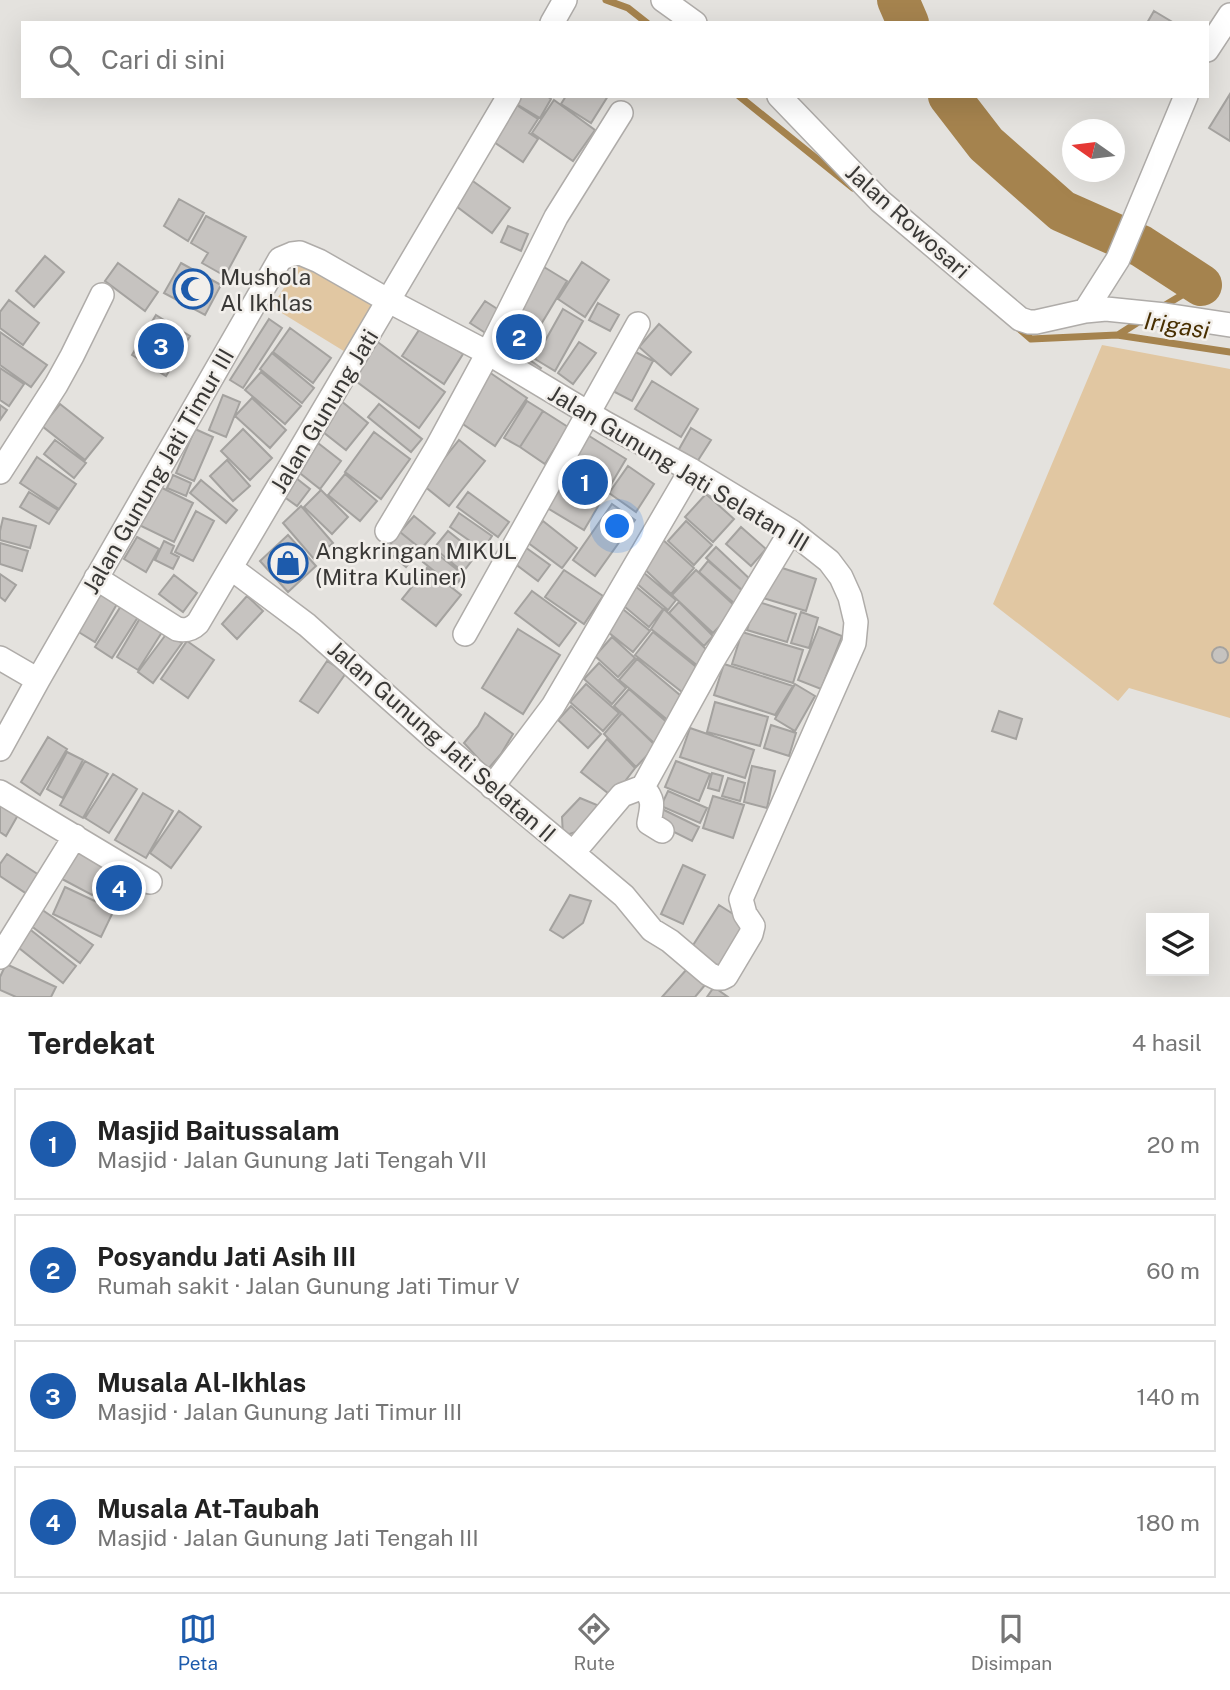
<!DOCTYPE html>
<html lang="id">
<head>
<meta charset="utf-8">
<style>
  :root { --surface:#fff; --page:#f2f2f2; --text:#222; --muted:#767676; --line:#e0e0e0; --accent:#1d5bac }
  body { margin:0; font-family:"Public Sans",sans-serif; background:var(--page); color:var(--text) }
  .controls { position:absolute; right:21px; bottom:21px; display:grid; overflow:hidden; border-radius:0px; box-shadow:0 7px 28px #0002 }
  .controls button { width:63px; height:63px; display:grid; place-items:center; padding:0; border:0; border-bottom:2px solid var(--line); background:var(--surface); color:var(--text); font:35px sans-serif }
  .compass { position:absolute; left:1062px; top:119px; width:63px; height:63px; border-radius:50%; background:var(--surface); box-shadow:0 7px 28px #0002; rotate:284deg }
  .you { position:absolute; left:618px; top:527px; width:24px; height:24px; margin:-18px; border:5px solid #fff; border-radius:50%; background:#1a73e8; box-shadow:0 0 0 10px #1a73e833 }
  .badge { display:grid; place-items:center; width:46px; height:46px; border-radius:50%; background:var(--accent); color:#fff; font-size:23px; font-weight:700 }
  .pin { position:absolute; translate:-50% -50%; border:4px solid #fff; box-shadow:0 2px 7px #0006 }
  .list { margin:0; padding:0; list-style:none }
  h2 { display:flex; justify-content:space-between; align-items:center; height:91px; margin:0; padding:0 28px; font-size:30px }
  h2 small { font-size:23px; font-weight:400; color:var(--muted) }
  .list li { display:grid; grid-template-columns:46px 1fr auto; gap:21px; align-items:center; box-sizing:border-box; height:112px; margin:0 14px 14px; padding:0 14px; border:2px solid var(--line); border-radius:0px }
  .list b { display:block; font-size:26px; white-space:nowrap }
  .list p { margin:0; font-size:23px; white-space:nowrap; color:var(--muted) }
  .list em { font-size:23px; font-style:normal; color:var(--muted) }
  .icon { flex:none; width:38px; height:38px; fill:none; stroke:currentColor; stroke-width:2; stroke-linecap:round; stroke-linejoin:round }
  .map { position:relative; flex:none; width:1230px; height:997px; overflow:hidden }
  .search { position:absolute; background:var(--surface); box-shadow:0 7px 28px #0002; left:21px; right:21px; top:21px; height:77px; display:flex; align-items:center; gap:18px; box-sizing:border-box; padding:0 24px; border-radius:0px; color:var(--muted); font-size:26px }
  .sheet { height:595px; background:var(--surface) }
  nav { display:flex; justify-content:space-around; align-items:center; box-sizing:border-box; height:98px; border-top:2px solid var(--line); background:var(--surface); font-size:19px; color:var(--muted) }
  nav a { display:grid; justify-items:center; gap:4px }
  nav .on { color:var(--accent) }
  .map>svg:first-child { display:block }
  .green { fill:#e1c7a2 }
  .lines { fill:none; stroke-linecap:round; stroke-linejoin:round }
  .stream { stroke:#a5834e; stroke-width:7 }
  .river { stroke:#a5834e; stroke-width:42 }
  .building { fill:#c6c3c0; stroke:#a4a29f; stroke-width:2 }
  .minor-casing { stroke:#afaca9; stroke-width:26 }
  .minor { stroke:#fff; stroke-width:23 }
  .labels { text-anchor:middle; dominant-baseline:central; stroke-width:5; stroke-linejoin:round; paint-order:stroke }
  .street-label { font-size:23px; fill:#3a3937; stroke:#f2efeb }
  .poi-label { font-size:23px; fill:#3a3937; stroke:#f2efeb; text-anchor:start }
  .water-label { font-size:24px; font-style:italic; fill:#482f01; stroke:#f2efeb }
</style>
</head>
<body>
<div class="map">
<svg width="1230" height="997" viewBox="0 0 1230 997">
  <rect width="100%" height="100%" fill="#e4e2de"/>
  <!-- green -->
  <path class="green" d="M303 257 378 303 347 353 272 307Z
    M1102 345 1230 369V718L1129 688 1118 701 993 604Z"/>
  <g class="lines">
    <!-- stream -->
    <path class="stream" d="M606 0 628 8 647 23
      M739 96 853 188
      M1162 307 1187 292
      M1017 327 1031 339 1117 335 1230 352
      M1118 335 1143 319"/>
    <!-- river -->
    <path class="river" d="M898 0 908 23
      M949 96 986 144 1062 211 1141 246 1201 285"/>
  </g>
  <!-- building -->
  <path class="building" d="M1154 11 1174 23H1147Z
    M1230 94V141L1209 128Z
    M517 96H547L551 99 540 118 513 102Z
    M566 96H608L591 123 561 104Z
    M554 100 595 130 573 161 532 133Z
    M515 104 538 119 529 133 538 139 523 162 491 140Z
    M470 179 510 208 492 233 452 203Z
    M179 199 204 213 188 241 164 226Z
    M206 216 246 237 225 276 202 263 208 253 191 243Z
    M508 226 528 234 521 251 501 242Z
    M45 256 64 272 34 307 16 291Z
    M582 262 609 280 585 317 558 299Z
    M118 263 158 292 145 311 105 281Z
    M181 263 221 285 205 315 164 293Z
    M544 267 567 281 540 326 517 311Z
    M9 300 39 323 23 345 0 328V312Z
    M485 301 502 312 487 334 470 323Z
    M598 303 619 315 610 331 589 320Z
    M563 309 583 321 555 371 535 359Z
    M156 315 190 336 166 376 132 355Z
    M512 316 540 336 526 357 497 337Z
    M269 319 282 328 243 388 230 380Z
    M659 324 691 352 671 375 639 347Z
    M421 327 463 354 444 384 402 356Z
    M290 328 331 358 313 383 273 352Z
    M0 332 47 365 31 387 0 365Z
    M375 340 445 392 419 428 349 376Z
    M579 342 596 353 573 384 558 373Z
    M628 348 653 361 632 401 607 388Z
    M272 353 314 388 302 403 260 369Z
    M527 358 541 368 534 378 520 368Z
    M0 368 24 384 9 406 0 400Z
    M261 372 301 406 285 424 245 390Z
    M489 372 527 398 495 446 457 420Z
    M652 381 698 409 681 437 635 409Z
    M223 395 240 402 226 437 209 430Z
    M252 398 286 430 270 448 235 416Z
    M340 400 368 423 346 450 318 428Z
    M527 401 543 411 520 447 504 438Z
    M60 404 103 438 85 460 42 426Z
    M379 404 422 439 411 452 368 417Z
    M0 405 7 410 0 420Z
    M543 411 568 427 545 464 520 447Z
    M691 428 711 440 697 462 678 451Z
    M195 429 213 437 194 481 176 473Z
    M243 429 272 458 250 480 221 451Z
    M374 432 410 459 381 499 345 472Z
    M586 434 626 459 584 530 544 506Z
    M55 440 86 463 74 478 44 454Z
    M459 440 485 461 449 506 423 485Z
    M318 443 341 461 320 489 296 470Z
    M37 457 76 484 59 509 20 483Z
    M227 460 250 486 233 501 210 476Z
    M628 466 654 484 636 512 609 493Z
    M345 474 377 501 360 521 328 495Z
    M173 475 191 483 186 496 167 488Z
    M296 478 310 489 297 506 283 496Z
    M201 480 237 510 226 523 190 493Z
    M154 484 193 503 174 542 135 523Z
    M321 490 348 517 332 534 304 507Z
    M29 492 58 510 49 524 20 507Z
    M468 492 509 522 498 537 457 507Z
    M706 494 734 519 713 542 685 517Z
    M612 504 635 520 595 576 573 560Z
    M301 506 333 543 314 559 283 523Z
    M196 511 214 521 193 561 175 552Z
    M459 513 492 536 483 550 450 527Z
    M414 516 435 533 421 549 400 532Z
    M3 518 36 526 30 548 0 540V531Z
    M543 521 577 548 562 568 527 542Z
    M686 521 712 545 694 565 668 541Z
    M741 527 766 549 751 566 726 544Z
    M448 531 477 554 463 572 434 548Z
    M400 532 421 549 406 567 386 550Z
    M288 535 316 566 288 592 260 561Z
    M137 537 159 549 146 572 124 559Z
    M662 539 694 568 671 594 639 564Z
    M164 541 174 546 171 553 179 557 173 569 155 560Z
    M0 543 28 551 22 571 0 564Z
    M525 547 550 565 538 581 514 563Z
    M716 547 752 581 743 591 706 558Z
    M432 550 464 575 454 587 423 562Z
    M708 561 745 593 735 604 699 572Z
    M773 565 816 579 806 611 763 598Z
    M427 568 461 595 436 626 402 599Z
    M564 570 603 596 584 624 545 597Z
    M696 570 737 608 713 633 672 595Z
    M643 572 676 600 668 610 635 582Z
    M0 574 16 585 5 601 0 597Z
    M174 575 197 593 183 612 159 594Z
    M634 585 663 609 649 627 619 602Z
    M532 591 576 623 559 646 515 613Z
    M99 593 117 604 95 642 77 631Z
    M247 596 263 611 237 639 222 624Z
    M756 601 796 614 787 642 747 630Z
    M679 602 713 636 704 646 669 613Z
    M121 606 138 617 112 658 95 647Z
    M619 606 650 631 633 652 603 628Z
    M664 609 709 652 698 666 651 629Z
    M801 612 818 618 809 648 791 643Z
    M142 615 164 629 138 670 117 657Z
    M819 627 842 636 821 689 798 680Z
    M518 629 560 655 523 714 482 688Z
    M653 632 700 670 682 692 635 655Z
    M742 632 803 650 793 683 732 664Z
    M167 633 182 643 153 683 138 672Z
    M612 637 635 658 618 677 595 656Z
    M187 641 214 660 188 698 161 679Z
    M1212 655a8 8 0 1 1 16 0a8 8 0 1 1-16 0Z
    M637 659 687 701 670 722 619 680Z
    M327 661 346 673 318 713 300 701Z
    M599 663 626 688 612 704 584 679Z
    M724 664 793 686 775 715 714 695Z
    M586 684 619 713 603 731 570 702Z
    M795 684 815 696 795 731 775 719Z
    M629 689 670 725 654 743 614 706Z
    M715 702 768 717 760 746 707 732Z
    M571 706 601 734 588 748 558 720Z
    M999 711 1022 719 1016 739 992 731Z
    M485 713 513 734 501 754 488 769 464 743 478 726Z
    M622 713 656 746 636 767 604 734Z
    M771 725 796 733 789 756 764 748Z
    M690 728 754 750 745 778 680 757Z
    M48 737 67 749 40 795 21 782Z
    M607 739 635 768 613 797 581 772Z
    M67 752 83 760 63 798 47 789Z
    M85 761 108 774 83 818 60 805Z
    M676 761 710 774 699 801 665 787Z
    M752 766 775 771 767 808 744 802Z
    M712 773 723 776 719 791 708 788Z
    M113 774 137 789 109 833 85 818Z
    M728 778 745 783 740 801 722 796Z
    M668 791 707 808 700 823 661 806Z
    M143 793 173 811 146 858 115 840Z
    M713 796 744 805 733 838 703 828Z
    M580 798 597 805 591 821 579 831 563 836 562 817Z
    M0 804 18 815 6 836 0 832Z
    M662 809 699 827 692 841 656 823Z
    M179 811 201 827 171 868 150 853Z
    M79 847 109 863 92 895 62 879Z
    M7 854 39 875 27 894 0 876V864Z
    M683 865 705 875 683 924 661 914Z
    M116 867 139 882 123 909 99 895Z
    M65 887 114 910 101 937 53 914Z
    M570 895 591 901 583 923 563 938 550 930Z
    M719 905 752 926 721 974 688 953Z
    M41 909 93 945 80 963 30 925Z
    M27 927 76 966 63 983 14 944Z
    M6 964 56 987 51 997H16L0 990V977Z
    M687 969 705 985 695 997H662Z
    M714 987 728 997H707Z"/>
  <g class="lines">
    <!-- minor casing -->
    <g class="minor-casing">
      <path id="minor" d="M663 0 695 23
        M552 23 565 0
        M1207 50 1230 15
        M779 96 880 201 1020 319 1029 322H1036L1085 311 1106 309 1165 315 1230 325
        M1085 311 1118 259 1186 96
        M0 472 56 385 72 356 102 295
        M387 531 436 449 488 353 556 217 621 113
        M231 568 307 625 434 738 573 853 622 795 643 787 713 660 791 531
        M96 578 177 629C186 631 192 629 198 623L509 96
        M465 634 638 324
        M0 658 38 680
        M0 749 38 680 280 259 292 254 300 253 319 261 389 301 488 353 605 423 691 470 791 531 829 561 841 577 850 597 856 622 854 643 741 899 745 914 753 926 751 934 726 976 722 978H717L709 974 670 941 652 930 624 896 573 853
        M492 787 553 706 691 470
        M643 787C655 801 652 806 649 823L662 831
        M0 792 150 882
        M0 957 75 836"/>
    </g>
    <!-- minor -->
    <use href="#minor" class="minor"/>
  </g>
  <!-- icons -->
  <defs>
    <g id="mosque-ring" transform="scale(2.0125)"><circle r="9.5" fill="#f2efeb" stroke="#1d5bac" stroke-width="1.5"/><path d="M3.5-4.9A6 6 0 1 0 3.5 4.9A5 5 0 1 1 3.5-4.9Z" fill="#1d5bac"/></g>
    <g id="shop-ring" transform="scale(2.0125)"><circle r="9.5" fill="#f2efeb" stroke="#1d5bac" stroke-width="1.5"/><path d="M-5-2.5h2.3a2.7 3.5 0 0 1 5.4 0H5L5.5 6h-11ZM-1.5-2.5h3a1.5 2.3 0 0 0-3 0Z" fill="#1d5bac"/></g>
  </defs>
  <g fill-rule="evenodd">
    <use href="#mosque-ring" x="193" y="289"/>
    <use href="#shop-ring" x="288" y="563"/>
  </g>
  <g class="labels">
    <!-- street labels -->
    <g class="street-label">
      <text transform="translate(908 221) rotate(42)">Jalan Rowosari</text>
      <text transform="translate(324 411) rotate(-59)">Jalan Gunung Jati</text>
      <text transform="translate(679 468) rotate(31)">Jalan Gunung Jati Selatan III</text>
      <text transform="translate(158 471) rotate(-60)">Jalan Gunung Jati Timur III</text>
      <text transform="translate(442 741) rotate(41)">Jalan Gunung Jati Selatan II</text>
    </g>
    <!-- poi labels -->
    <g class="poi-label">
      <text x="220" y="276">Mushola<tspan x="220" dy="26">Al Ikhlas</tspan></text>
      <text x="315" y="550">Angkringan MIKUL<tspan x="315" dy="26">(Mitra Kuliner)</tspan></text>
    </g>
    <!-- water labels -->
    <g class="water-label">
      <text transform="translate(1177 325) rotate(9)">Irigasi</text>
    </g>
  </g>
</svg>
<div class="controls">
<button><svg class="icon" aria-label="layers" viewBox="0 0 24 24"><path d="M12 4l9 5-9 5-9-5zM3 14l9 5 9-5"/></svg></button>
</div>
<svg class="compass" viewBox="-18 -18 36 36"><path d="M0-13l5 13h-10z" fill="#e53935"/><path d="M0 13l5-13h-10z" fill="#767676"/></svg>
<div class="you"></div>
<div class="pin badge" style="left:585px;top:482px">1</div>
<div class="pin badge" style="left:519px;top:337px">2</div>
<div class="pin badge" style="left:161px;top:346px">3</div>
<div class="pin badge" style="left:119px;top:888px">4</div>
<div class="search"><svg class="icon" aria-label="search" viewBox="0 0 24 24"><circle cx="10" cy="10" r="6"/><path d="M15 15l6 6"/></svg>Cari di sini</div>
</div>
<section class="sheet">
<h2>Terdekat<small>4 hasil</small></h2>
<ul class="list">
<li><span class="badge">1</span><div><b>Masjid Baitussalam</b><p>Masjid · Jalan Gunung Jati Tengah VII</p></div><em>20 m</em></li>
<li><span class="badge">2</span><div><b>Posyandu Jati Asih III</b><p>Rumah sakit · Jalan Gunung Jati Timur V</p></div><em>60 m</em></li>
<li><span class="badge">3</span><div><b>Musala Al-Ikhlas</b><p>Masjid · Jalan Gunung Jati Timur III</p></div><em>140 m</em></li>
<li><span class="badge">4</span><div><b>Musala At-Taubah</b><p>Masjid · Jalan Gunung Jati Tengah III</p></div><em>180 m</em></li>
</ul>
</section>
<nav>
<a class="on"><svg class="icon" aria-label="map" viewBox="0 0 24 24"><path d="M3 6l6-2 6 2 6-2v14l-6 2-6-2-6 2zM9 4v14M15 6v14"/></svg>Peta</a>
<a><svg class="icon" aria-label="directions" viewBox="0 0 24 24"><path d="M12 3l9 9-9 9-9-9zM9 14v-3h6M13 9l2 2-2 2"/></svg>Rute</a>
<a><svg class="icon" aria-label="saved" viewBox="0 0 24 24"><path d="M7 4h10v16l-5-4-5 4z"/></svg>Disimpan</a>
</nav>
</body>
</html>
